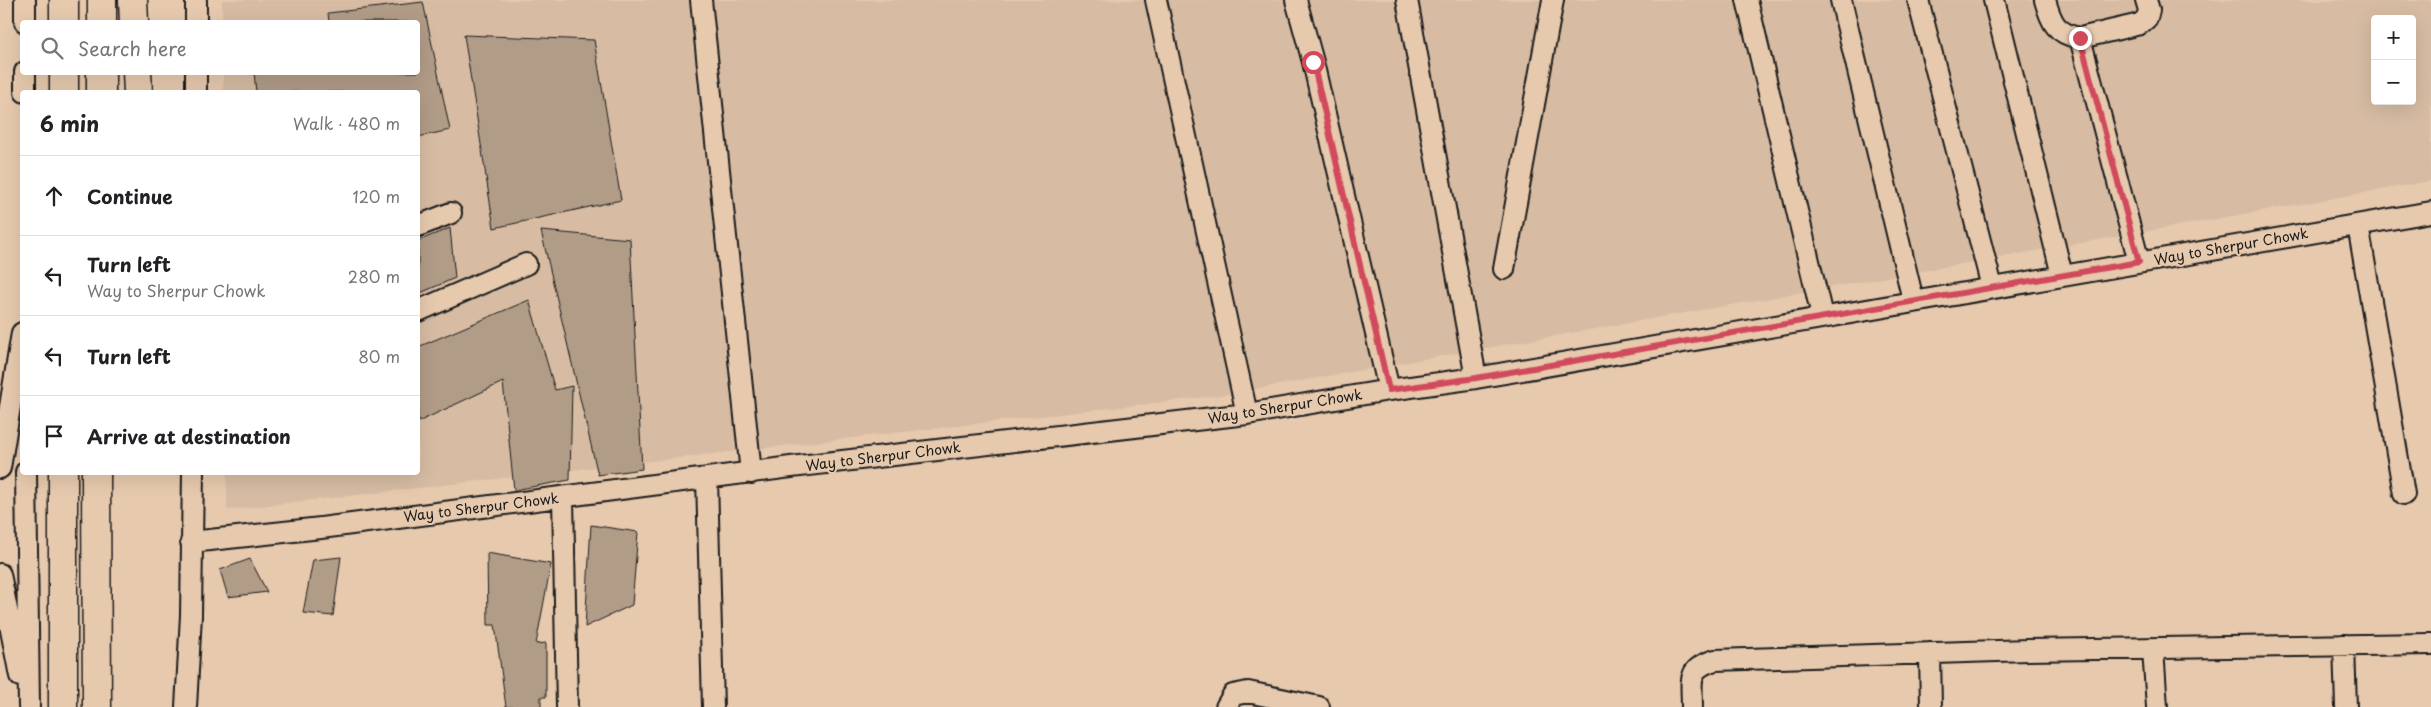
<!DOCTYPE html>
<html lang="en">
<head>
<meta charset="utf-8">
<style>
  :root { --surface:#fff; --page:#f2f2f2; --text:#202124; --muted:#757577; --line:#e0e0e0 }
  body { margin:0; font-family:"Playpen Sans",sans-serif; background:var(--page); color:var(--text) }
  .controls { position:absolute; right:15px; top:15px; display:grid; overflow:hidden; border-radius:5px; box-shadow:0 5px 20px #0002 }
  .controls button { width:45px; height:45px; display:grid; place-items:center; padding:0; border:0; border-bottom:1px solid var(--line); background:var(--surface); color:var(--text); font:25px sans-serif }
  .stop { position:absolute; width:15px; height:15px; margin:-11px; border:4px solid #d1495b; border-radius:50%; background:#fff }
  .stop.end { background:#d1495b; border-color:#fff; box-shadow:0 1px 5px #0008 }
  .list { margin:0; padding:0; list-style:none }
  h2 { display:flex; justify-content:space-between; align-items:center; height:65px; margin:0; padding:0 20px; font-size:21px }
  h2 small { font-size:16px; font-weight:400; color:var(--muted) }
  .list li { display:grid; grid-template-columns:32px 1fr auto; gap:15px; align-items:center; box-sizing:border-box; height:80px; padding:0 20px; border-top:1px solid var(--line) }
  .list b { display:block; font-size:19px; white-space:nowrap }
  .list p { margin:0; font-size:16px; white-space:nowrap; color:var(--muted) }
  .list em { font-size:16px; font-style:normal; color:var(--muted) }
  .icon { flex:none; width:28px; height:28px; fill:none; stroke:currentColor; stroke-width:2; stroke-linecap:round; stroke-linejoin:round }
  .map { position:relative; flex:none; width:2431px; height:707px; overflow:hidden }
  .search { position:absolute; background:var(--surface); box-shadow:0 5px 20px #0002; left:20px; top:20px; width:400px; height:55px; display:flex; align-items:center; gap:12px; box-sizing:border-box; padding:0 18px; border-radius:5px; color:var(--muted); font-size:19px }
  .panel { position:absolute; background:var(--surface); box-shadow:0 5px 20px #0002; left:20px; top:90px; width:400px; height:385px; border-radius:5px }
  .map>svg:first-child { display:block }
  .built { fill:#d7bca3; fill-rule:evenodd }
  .building { fill:#b19c88; stroke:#1c1c1c }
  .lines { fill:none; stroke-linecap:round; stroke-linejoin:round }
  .minor-casing { stroke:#1c1c1c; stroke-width:24 }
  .highway-casing { stroke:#1c1c1c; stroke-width:31 }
  .minor { stroke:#e7caae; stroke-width:20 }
  .highway { stroke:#e7caae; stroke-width:28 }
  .route { stroke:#d1495b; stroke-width:6 }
  .labels { text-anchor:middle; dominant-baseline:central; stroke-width:4; stroke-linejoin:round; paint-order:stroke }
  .street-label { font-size:14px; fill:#1c1c1c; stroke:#e7caae }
</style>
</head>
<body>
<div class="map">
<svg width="2431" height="707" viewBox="0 0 2431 707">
  <rect width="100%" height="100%" fill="#e7caae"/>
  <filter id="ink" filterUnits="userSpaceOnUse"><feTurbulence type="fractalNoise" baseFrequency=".02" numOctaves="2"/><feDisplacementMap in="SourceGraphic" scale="10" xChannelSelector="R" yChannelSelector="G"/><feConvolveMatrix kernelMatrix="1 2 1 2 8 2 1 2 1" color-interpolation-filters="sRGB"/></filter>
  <g filter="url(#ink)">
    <!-- built -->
    <path class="built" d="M222 0H2431V181L1216 396 227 510V473L418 472V92H223V73L418 72V22H222ZM2375 19H2412V101H2375Z"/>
    <!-- building -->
    <path class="building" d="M423 2 450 130 418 137V92H256L254 72H418V22H329L328 13Z
      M464 35 594 40 621 200 494 228Z
      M450 228 455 278 418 294V241Z
      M541 231 630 239 642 469 598 475Z
      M529 300 555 390 572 386 570 480 514 490 503 382 418 422V347Z
      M591 525 638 532 632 605 585 627Z
      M487 553 551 564 536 644 546 643V697H541V707H506L495 625H488Z
      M341 557 333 616 303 613 313 560Z
      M250 559 267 592 228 597 220 570Z"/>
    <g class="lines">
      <!-- minor casing -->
      <g class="minor-casing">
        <path id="minor" d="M701 0 751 473
          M1156 0 1247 414
          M1296 0 1313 62 1389 390
          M1407 0 1476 378
          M1747 0 1822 316
          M1841 0 1913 300
          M1918 0 1992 287
          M1994 0 2062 275
          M2045 0C2051 22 2056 34 2080 38L2139 262
          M25 22V0
          M196 22V0
          M2080 38 2140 24 2147 18 2149 10 2146 0
          M25 92V72
          M196 92V72
          M2358 225 2404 494
          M418 226 451 213
          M1504 269 1553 0
          M418 311 526 264
          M0 468 22 333
          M26 472 29 707
          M707 478 713 707
          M563 497 567 707
          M191 542 321 528 791 467 1247 414 1389 390 1476 378 2431 212
          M0 574 20 676
          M2344 645 2346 707
          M2153 649 2157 707
          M1930 653 1931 707
          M186 707 191 615 193 472
          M1226 707 1233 695 1248 692 1319 707
          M1692 707C1692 680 1686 669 1715 660L2028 650 2431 644"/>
      </g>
      <!-- highway casing -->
      <g class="highway-casing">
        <path id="highway" d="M133 0 134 22
          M64 22V0
          M102 22V0
          M137 72 138 92
          M64 92V72
          M101 92V72
          M96 472 97 707
          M63 707V472"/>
      </g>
      <!-- minor -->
      <use href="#minor" class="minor"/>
      <!-- highway -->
      <use href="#highway" class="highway"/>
    </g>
  </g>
  <g class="lines" filter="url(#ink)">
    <!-- route -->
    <path class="route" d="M1313 62 1389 390 1476 378 2139 262 2080 38"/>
  </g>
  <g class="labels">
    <!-- street labels -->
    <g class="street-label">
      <text transform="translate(2231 246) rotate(-10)">Way to Sherpur Chowk</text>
      <text transform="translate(1285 406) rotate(-9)">Way to Sherpur Chowk</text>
      <text transform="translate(883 456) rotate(-7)">Way to Sherpur Chowk</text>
      <text transform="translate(481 507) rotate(-7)">Way to Sherpur Chowk</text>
    </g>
  </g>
</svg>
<div class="controls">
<button>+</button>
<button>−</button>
</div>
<div class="stop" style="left:1313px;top:62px"></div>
<div class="stop end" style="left:2080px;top:38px"></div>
<div class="search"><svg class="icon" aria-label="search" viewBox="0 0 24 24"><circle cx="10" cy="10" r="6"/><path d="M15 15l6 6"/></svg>Search here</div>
<section class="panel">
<h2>6 min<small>Walk · 480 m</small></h2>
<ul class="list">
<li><svg class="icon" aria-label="ahead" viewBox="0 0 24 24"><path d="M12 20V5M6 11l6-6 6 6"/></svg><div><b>Continue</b></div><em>120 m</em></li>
<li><svg class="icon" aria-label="left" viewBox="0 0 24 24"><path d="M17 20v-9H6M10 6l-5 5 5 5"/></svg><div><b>Turn left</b><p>Way to Sherpur Chowk</p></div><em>280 m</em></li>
<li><svg class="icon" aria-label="left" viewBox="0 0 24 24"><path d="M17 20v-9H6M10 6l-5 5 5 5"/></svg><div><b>Turn left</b></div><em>80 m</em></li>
<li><svg class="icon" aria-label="arrive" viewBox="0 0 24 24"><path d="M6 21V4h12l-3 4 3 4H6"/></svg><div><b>Arrive at destination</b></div></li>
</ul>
</section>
</div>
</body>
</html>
